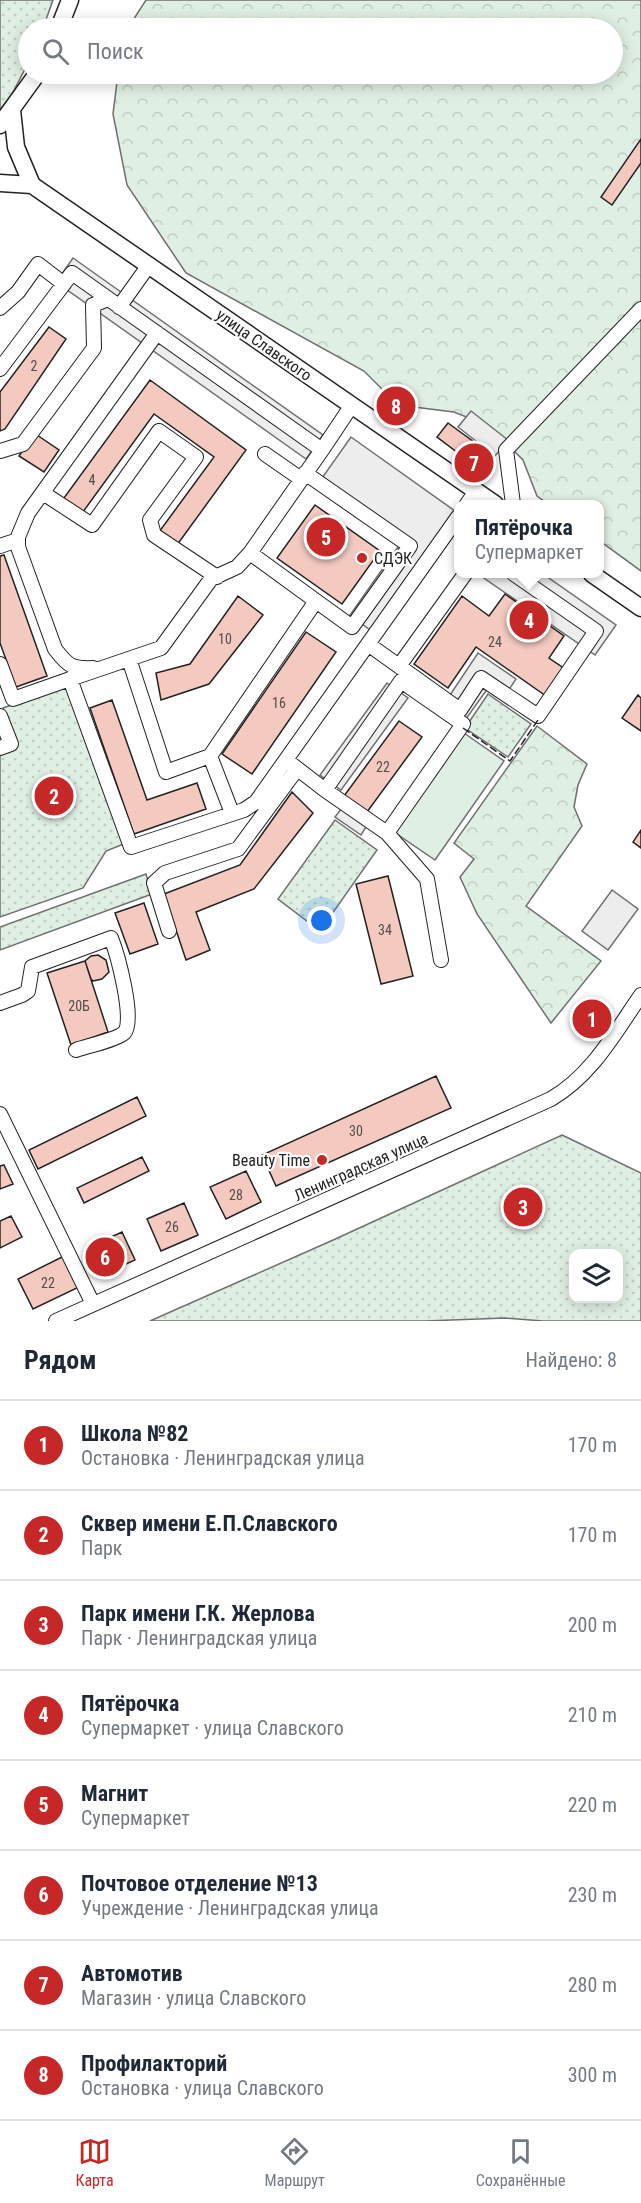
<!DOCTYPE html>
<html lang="ru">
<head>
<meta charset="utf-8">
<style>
  :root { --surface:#fff; --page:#f2f2f3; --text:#1f2937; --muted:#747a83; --line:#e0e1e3; --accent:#c62828 }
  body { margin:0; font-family:"Roboto Condensed",sans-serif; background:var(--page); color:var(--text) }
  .controls { position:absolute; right:18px; bottom:18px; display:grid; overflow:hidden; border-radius:12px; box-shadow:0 3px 15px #0003 }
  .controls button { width:54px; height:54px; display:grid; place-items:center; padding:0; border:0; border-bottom:2px solid var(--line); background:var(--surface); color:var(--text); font:30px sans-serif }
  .you { position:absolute; left:322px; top:921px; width:21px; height:21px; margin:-15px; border:4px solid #fff; border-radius:50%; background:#1a73e8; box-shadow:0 0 0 9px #1a73e833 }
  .badge { display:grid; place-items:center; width:39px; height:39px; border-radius:50%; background:var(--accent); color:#fff; font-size:20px; font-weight:700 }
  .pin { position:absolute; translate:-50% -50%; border:3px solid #fff; box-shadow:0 2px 6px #0006 }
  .popup { position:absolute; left:454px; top:500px; width:150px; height:78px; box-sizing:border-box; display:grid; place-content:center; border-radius:12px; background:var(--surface); filter:drop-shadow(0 2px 4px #0005); font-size:20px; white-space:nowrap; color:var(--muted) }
  .popup b { font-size:22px; color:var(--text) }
  .popup::after { content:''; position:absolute; left:50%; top:100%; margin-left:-12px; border:12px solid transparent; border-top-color:var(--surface) }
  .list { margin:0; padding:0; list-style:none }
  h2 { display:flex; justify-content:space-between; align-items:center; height:78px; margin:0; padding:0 24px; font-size:26px }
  h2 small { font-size:20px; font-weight:400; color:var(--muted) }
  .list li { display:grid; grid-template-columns:39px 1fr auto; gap:18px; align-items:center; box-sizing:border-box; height:90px; padding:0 24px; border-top:2px solid var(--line) }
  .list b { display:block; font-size:22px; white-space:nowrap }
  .list p { margin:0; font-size:20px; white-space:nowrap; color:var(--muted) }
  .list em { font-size:20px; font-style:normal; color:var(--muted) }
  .icon { flex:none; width:33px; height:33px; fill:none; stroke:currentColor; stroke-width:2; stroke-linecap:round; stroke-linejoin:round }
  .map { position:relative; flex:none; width:641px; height:1321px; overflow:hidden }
  .search { position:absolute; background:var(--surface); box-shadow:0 3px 15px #0003; left:18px; right:18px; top:18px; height:66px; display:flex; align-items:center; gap:15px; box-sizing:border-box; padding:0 21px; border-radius:33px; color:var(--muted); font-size:22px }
  .sheet { height:798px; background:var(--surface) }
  nav { display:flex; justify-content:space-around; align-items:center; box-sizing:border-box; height:84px; border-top:2px solid var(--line); background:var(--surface); font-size:16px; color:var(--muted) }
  nav a { display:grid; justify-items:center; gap:3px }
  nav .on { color:var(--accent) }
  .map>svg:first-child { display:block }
  .grass { fill:#e0efe3; stroke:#6f6f6f; stroke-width:1.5 }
  .forest { fill:url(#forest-crowns); stroke:#6f6f6f; stroke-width:1.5 }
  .park { fill:url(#park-dots); stroke:#6f6f6f; stroke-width:1.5; fill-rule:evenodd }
  .parking { fill:#ededed; stroke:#6f6f6f; stroke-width:1.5 }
  .building { fill:#f3c9c0; stroke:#222; stroke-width:1.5 }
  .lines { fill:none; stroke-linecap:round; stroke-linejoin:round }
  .minor-casing { stroke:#222; stroke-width:16 }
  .major-casing { stroke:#222; stroke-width:19 }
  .minor { stroke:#fff; stroke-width:14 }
  .major { stroke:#fff; stroke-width:16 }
  .fence { stroke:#222; stroke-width:1.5; stroke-dasharray:8 3; stroke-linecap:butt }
  .poi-dot { fill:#c62828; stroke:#fff; stroke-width:2 }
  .labels { text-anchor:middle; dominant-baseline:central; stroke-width:4.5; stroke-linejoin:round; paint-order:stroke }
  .number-label { font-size:14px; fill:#564c4a }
  .street-label { font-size:16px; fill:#222; stroke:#fff }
  .poi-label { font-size:16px; fill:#222; stroke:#fff; text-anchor:start }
</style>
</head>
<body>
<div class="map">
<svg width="641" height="1321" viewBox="0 0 641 1321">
  <defs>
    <pattern id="forest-crowns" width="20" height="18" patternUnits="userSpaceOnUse" patternTransform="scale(1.5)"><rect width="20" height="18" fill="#e0efe3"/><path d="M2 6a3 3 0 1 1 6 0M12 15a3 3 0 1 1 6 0" fill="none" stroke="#c0cdc2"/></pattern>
    <pattern id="park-dots" width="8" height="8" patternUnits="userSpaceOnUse" patternTransform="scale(1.5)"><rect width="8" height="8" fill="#e0efe3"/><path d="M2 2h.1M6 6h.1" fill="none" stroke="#c0cdc2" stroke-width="1.8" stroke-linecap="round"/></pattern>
  </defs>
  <rect width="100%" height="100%" fill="#fff"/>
  <!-- grass -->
  <path class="grass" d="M464 733 504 761 435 860 394 832Z"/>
  <!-- forest -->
  <path class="forest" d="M146 0H641V571L600 541V504H548L537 496 523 460 489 426 454 412 398 405 364 371 186 273 127 185 113 114 118 74H612V28H128Z
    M537 726 587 764 578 785 574 807 582 826 526 906 601 961 551 1023 477 914 460 877 474 859 454 843Z"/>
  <!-- park -->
  <path class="park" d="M0 0H53L43 28H28V63L10 98 0 111Z
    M68 684 126 843 106 851 83 888 0 917V750L17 744 3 708Z
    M488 694 531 724 508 757 465 728Z
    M335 820 377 850 320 931 278 899Z
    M146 874 152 894 0 950V927Z
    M562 1135 641 1173V1321H543L505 1318 425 1321H150L331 1241ZM574 1254H618V1298H574Z"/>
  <!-- parking -->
  <path class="parking" d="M73 258 323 435 306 459 56 282Z
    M471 411 508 440 495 456 458 427Z
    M351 437 455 511 370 630 350 615 405 537 322 478Z
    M478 574H543L616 625 595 655Z
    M478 653 516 679 508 691 545 717 540 723 488 688 466 719 444 704Z
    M387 683 408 698 341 790 320 775Z
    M341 809 366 827 361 835 335 817Z
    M612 890 638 909 608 950 582 931Z"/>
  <!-- building -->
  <path class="building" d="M641 139V163L612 205 601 197Z
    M49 327 66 339 5 429 0 431V392Z
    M150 380 246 450 177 545 159 532 214 457 154 414 80 516 61 502Z
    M448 423 489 453 478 468 437 437Z
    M34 433 59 450 44 472 19 456Z
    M315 505 380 551 342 604 277 558Z
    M4 555 47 676 16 687 0 643V556Z
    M505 594 564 636 549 658 565 669 546 696 476 647 448 688 414 664 462 596 489 616Z
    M238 596 263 615 209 684 161 700 156 673 190 664Z
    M306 632 336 652 252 774 222 754Z
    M638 695 641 698V731L622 718Z
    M112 700 147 800 197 783 206 809 134 834 90 708Z
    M399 721 422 737 367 812 344 796Z
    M292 792 313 813 254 889 196 912 210 950 186 960 164 894 240 865Z
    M641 830V848L633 842Z
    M388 876 413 976 381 984 356 884Z
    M144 903 158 944 130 954 115 913Z
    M98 955 106 960 109 972 102 979 93 981 91 979 85 961 91 956Z
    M85 961 108 1032 71 1045 47 973Z
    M436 1076 451 1108 276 1186 262 1155Z
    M137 1097 146 1116 38 1169 29 1150Z
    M142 1157 149 1171 84 1203 77 1188Z
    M4 1165 13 1184 0 1189V1166Z
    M246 1171 261 1202 226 1219 210 1187Z
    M184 1203 198 1235 161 1251 147 1219Z
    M11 1216 22 1237 0 1248V1221Z
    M122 1232 135 1260 100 1276 87 1248Z
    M64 1256 79 1287 33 1309 18 1279Z"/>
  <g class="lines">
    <!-- minor casing -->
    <g class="minor-casing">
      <path id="minor" d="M119 307 149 265
        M0 308 18 292 38 264 64 284
        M0 369 72 273 322 450 352 405
        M322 450 250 553 237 567 211 579 161 648 70 679 131 847 244 810 256 802 458 517
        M0 451 23 444 94 348 93 305 108 299
        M265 454 301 479
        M43 493 92 525 159 431 196 457 150 520 154 535 217 577
        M467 504 476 491
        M513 504 506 450 641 309
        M0 546 18 540
        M250 553 316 601
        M368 644 460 710 481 678 538 716 596 631 514 574
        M129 659 166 772 210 756 232 813
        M0 664 13 699 70 679
        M399 666 465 574
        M93 668C72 669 68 666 55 649L18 547V537L28 513 157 333
        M0 716 11 744 0 748
        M210 756 316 601 352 627 410 546 305 473
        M286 760 325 790 401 681 463 724 387 833 325 790
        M387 833 427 879 441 960
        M169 931 154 883 165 873 238 849 297 769
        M0 1003 22 995 28 991 32 967 111 938C117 953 136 1021 124 1033 116 1040 87 1046 76 1050
        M0 1114 93 1304
        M56 1321 551 1099C592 1075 614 1034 641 995"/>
    </g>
    <!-- major casing -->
    <g class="major-casing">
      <path id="major" d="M59 28 70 0
        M12 110 16 147 32 185
        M0 125 37 74
        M0 183 32 185
        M32 185 495 504
        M592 574 641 608"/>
    </g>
    <!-- minor -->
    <use href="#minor" class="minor"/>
    <!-- major -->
    <use href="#major" class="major"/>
    <!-- fence -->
    <path class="fence" d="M463 728 510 761 538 720"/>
  </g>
  <!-- markers -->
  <g class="poi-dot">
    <circle cx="362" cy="558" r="6"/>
    <circle cx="322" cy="1160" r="6"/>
  </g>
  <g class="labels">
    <!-- number labels -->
    <g class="number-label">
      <text x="34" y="366">2</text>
      <text x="92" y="480">4</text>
      <text x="225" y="639">10</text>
      <text x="495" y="642">24</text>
      <text x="279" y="703">16</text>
      <text x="383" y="767">22</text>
      <text x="385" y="930">34</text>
      <text x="79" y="1006">20Б</text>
      <text x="356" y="1131">30</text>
      <text x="236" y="1195">28</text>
      <text x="172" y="1227">26</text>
      <text x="48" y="1283">22</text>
    </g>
    <!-- street labels -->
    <g class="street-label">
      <text transform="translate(264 345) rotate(35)">улица Славского</text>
      <text transform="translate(361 1167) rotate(-24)">Ленинградская улица</text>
    </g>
    <!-- poi labels -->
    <g class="poi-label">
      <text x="374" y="558">СДЭК</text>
      <text x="310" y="1160" text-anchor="end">Beauty Time</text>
    </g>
  </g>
</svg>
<div class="controls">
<button><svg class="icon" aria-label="layers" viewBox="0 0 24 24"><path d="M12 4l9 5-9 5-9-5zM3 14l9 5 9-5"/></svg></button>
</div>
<div class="you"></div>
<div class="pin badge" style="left:592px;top:1019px">1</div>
<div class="pin badge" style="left:54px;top:796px">2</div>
<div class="pin badge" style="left:523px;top:1207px">3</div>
<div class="pin badge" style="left:529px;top:620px">4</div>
<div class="popup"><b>Пятёрочка</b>Супермаркет</div>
<div class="pin badge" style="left:326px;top:537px">5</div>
<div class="pin badge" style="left:105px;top:1257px">6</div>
<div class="pin badge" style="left:474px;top:463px">7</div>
<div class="pin badge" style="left:396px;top:406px">8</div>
<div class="search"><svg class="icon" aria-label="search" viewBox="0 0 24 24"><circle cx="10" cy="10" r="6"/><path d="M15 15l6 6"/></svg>Поиск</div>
</div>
<section class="sheet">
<h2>Рядом<small>Найдено: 8</small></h2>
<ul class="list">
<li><span class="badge">1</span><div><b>Школа №82</b><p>Остановка · Ленинградская улица</p></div><em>170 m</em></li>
<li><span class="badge">2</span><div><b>Сквер имени Е.П.Славского</b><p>Парк</p></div><em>170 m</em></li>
<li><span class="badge">3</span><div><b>Парк имени Г.К. Жерлова</b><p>Парк · Ленинградская улица</p></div><em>200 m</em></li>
<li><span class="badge">4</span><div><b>Пятёрочка</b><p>Супермаркет · улица Славского</p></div><em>210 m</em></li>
<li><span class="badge">5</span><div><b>Магнит</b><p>Супермаркет</p></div><em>220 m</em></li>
<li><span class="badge">6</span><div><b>Почтовое отделение №13</b><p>Учреждение · Ленинградская улица</p></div><em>230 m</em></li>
<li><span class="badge">7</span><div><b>Автомотив</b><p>Магазин · улица Славского</p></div><em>280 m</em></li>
<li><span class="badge">8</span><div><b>Профилакторий</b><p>Остановка · улица Славского</p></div><em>300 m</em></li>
</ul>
</section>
<nav>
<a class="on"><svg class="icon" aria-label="map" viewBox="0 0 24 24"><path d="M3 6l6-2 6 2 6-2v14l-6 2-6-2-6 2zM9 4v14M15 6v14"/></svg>Карта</a>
<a><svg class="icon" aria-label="directions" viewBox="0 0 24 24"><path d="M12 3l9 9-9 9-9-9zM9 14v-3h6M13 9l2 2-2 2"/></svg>Маршрут</a>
<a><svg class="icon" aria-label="saved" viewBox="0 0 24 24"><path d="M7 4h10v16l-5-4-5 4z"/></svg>Сохранённые</a>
</nav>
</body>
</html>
